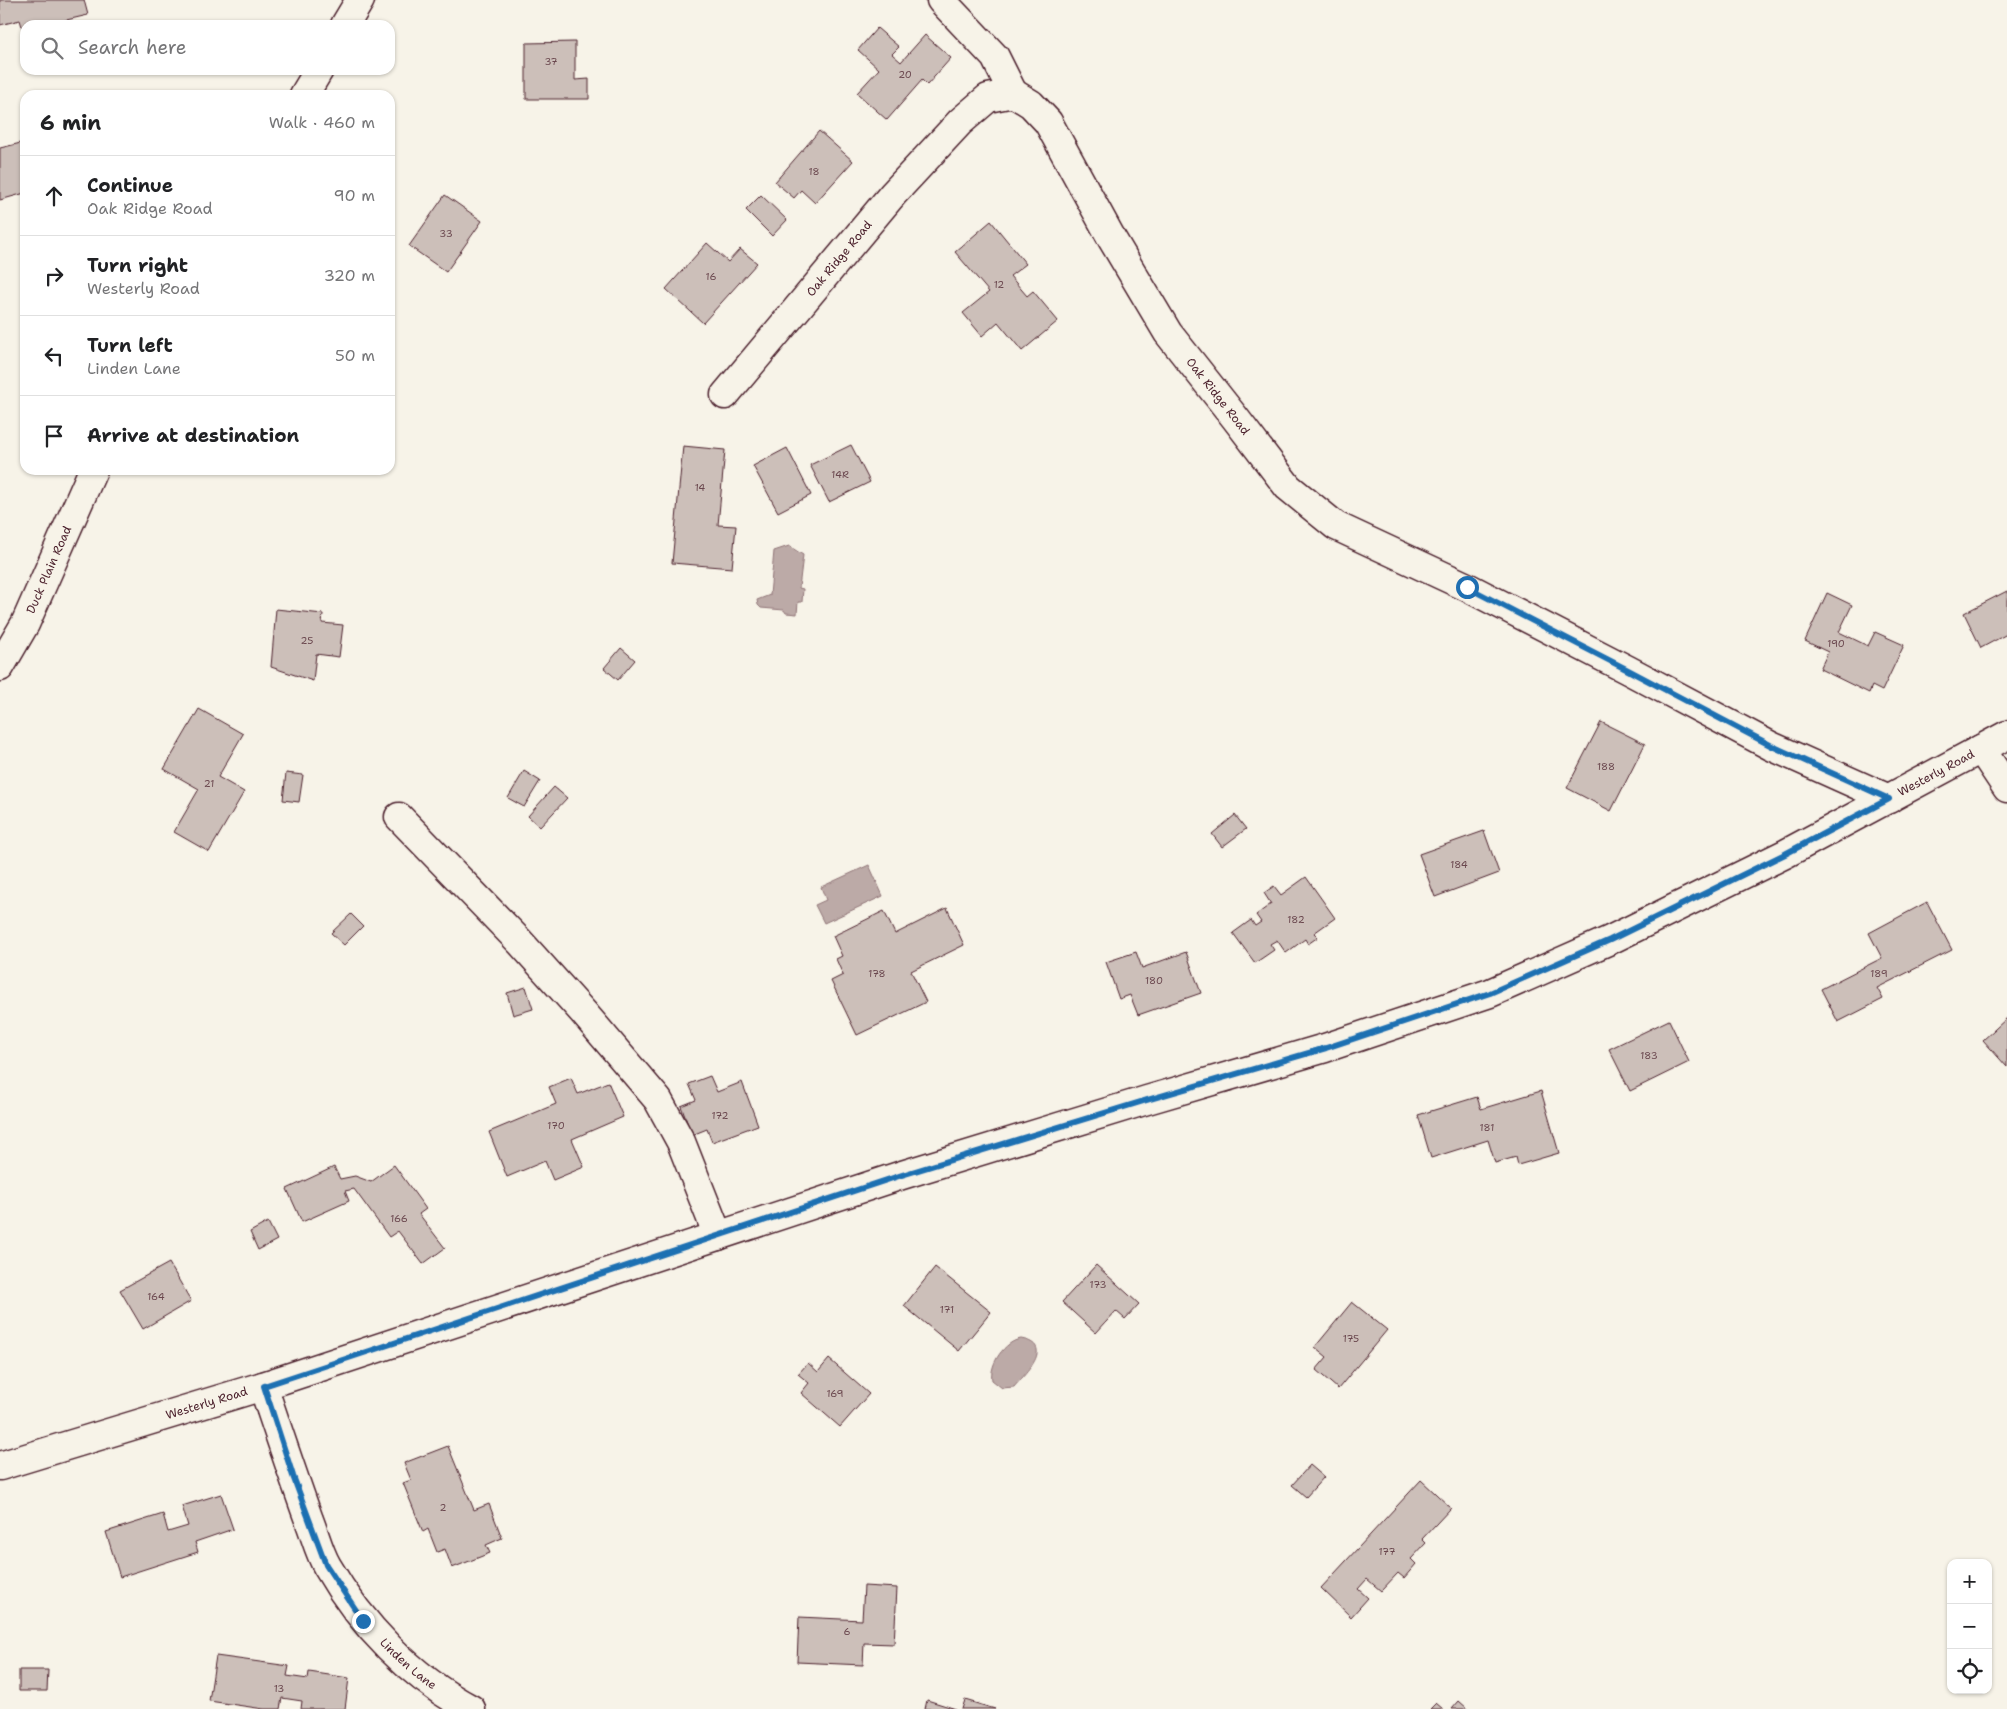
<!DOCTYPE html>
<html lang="en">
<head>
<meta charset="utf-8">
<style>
  :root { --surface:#fff; --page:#f6f6f6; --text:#202124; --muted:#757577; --line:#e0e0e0 }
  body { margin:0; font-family:"Shantell Sans",sans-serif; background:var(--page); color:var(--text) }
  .controls { position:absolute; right:15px; bottom:15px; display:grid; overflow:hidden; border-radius:10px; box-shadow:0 1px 4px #0004 }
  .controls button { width:45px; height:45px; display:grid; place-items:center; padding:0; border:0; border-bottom:1px solid var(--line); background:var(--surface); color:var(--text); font:25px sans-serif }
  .stop { position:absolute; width:15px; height:15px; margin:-11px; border:4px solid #1f6fb2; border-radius:50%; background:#fff }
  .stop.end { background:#1f6fb2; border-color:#fff; box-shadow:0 1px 5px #0008 }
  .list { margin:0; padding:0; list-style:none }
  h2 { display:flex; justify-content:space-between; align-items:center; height:65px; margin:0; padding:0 20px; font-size:21px }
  h2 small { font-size:16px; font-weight:400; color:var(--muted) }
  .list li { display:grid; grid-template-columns:32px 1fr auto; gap:15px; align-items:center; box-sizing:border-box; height:80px; padding:0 20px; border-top:1px solid var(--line) }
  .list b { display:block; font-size:19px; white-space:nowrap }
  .list p { margin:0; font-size:16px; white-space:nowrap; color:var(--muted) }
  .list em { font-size:16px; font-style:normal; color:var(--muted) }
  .icon { flex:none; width:28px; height:28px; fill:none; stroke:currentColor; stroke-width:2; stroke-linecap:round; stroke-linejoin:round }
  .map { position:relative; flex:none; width:2007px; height:1709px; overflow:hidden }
  .search { position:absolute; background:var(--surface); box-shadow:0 1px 4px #0004; left:20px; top:20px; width:375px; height:55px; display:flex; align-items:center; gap:12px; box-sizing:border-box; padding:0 18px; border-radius:15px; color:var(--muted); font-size:19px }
  .panel { position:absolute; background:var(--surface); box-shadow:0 1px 4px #0004; left:20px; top:90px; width:375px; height:385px; border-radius:15px }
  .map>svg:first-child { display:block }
  .water { fill:#bcaaa7; stroke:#8e7275 }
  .building { fill:#ccbfb9; stroke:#4a1f2b }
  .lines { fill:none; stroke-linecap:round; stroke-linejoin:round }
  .minor-casing { stroke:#4a1f2b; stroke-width:31 }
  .minor { stroke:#f7f3e8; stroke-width:28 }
  .route { stroke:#1f6fb2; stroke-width:6 }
  .labels { text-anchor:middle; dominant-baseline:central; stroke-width:4; stroke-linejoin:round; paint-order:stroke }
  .number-label { font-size:10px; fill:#6a474e }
  .street-label { font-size:12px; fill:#4a1f2b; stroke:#f7f3e8 }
</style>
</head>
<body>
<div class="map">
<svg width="2007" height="1709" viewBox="0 0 2007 1709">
  <rect width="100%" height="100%" fill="#f7f3e8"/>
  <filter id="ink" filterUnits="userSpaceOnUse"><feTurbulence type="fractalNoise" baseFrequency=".02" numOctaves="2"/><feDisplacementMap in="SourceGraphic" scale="10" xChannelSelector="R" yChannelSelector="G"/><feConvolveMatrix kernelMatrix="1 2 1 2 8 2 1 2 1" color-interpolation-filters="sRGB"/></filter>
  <g filter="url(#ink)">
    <!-- water -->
    <path class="water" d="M789 546 803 555 799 588 803 589 802 602H798L797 614 786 613 784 610 761 608 758 605 757 600 770 595 774 551Z
      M869 865 883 896 824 923 815 905 826 900 821 887Z
      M1021 1339C1056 1345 1025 1374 1014 1387L1002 1388 992 1380C989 1364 1005 1341 1021 1339Z"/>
    <!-- building -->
    <path class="building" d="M0 0H84L88 15 45 25H25V30H23L20 20 0 25Z
      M877 28 899 47 892 54 901 62 925 35 951 58 927 85 922 80 887 120 857 93 879 69 858 50Z
      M575 42V80L589 79V99H526V43Z
      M819 131 853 161 815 203 801 190 794 198 775 182Z
      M25 142V193L0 200V148Z
      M445 195 482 221 446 272 409 246Z
      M761 195 787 220 772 236 746 210Z
      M991 221 1026 264 1010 276 1027 296 1033 291 1058 321 1022 351 998 322 982 336 963 313 989 292 955 252Z
      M707 243 728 262 740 249 757 263 703 323 666 289Z
      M851 445 870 482 829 502 810 465Z
      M683 446 725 450 718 525 736 526 732 568 672 563Z
      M787 448 811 495 778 512 753 466Z
      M2007 591V634L1981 648 1964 613Z
      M1827 593 1852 605 1839 632 1868 646 1875 632 1904 645 1882 691 1872 686 1869 693 1820 669 1828 652 1805 641Z
      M276 609 323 614 322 623 343 625 339 657 316 654 313 681 271 667Z
      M621 648 635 660 618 680 604 668Z
      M199 709 243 734 218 777 244 792 209 852 174 832 199 789 164 769Z
      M1601 722 1645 744 1611 811 1567 788Z
      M524 771 540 781 524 807 508 798Z
      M286 773 303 775 299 802 283 800Z
      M554 787 567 798 540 827 528 816Z
      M1235 815 1246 829 1222 847 1212 834Z
      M1484 831 1499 873 1435 897 1419 854Z
      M1306 877 1335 918 1314 933 1318 937 1308 944 1305 939 1286 953 1277 940 1270 944 1274 950 1255 963 1233 933 1251 920 1255 926 1261 922 1256 915 1271 904 1264 893 1274 886 1281 895Z
      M1927 902 1952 950 1877 988 1883 999 1838 1022 1821 989 1882 958 1869 933Z
      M947 908 964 945 911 971 926 1002 857 1035 831 981 843 975 836 959 842 956 833 936 884 911 895 934Z
      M351 914 363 926 344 945 331 933Z
      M1136 952 1142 968 1186 952 1201 993 1138 1015 1130 995 1119 999 1106 962Z
      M526 987 533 1009 513 1015 507 993Z
      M2007 1018V1067L1983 1040Z
      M1669 1020 1689 1062 1630 1091 1609 1049Z
      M710 1076 717 1092 742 1082 758 1125 712 1142 707 1129 692 1135 681 1106 696 1100 689 1084Z
      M571 1078 578 1094 608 1082 623 1117 572 1139 584 1167 553 1180 545 1161 507 1177 489 1132 556 1104 549 1087Z
      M1541 1091 1559 1153 1518 1165 1516 1157 1495 1163 1488 1140 1431 1158 1418 1115 1477 1097 1481 1109Z
      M394 1165 426 1209 419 1214 445 1248 423 1264 398 1231 389 1237 354 1189 345 1191 349 1201 302 1222 287 1189 334 1167 340 1179 355 1176 371 1182Z
      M268 1222 277 1240 258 1250 250 1232Z
      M169 1263 191 1301 143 1329 120 1290Z
      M1096 1265 1139 1304 1125 1319 1116 1311 1096 1333 1062 1302Z
      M935 1267 991 1312 959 1351 904 1306Z
      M1352 1302 1387 1330 1338 1389 1316 1370 1327 1357 1315 1347Z
      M829 1359 869 1394 840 1427 801 1393 809 1383 798 1374 808 1363 818 1372Z
      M448 1446 474 1510 489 1504 502 1538 486 1545 490 1553 452 1568 445 1549 437 1552 428 1529 423 1532 403 1483 411 1480 404 1463Z
      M1310 1465 1324 1477 1306 1497 1292 1485Z
      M1421 1480 1451 1508 1422 1539 1426 1543 1411 1559 1416 1564 1404 1578 1398 1573 1381 1591 1367 1579 1358 1589 1368 1598 1351 1617 1321 1588Z
      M221 1494 233 1529 195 1542 198 1552 120 1577 106 1532 163 1514 168 1532 188 1526 182 1506Z
      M864 1586 897 1588 894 1644 864 1643 863 1665 797 1662 799 1617 862 1620Z
      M216 1656 289 1666 287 1676 308 1679 309 1672 349 1678 345 1709H301L302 1701 282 1698 280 1709H264L209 1701Z
      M19 1670H48L47 1691H19Z
      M927 1700 956 1709H925Z
      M965 1700 995 1709H962Z
      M1459 1701 1468 1709H1452Z
      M1436 1703 1443 1709H1430Z"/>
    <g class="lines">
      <!-- minor casing -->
      <g class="minor-casing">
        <g id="minor">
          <path d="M941 0 995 57 1013 93"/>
          <path d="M345 25 360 0"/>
          <path d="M304 95 319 70"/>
          <path id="s1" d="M725 395 893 194 960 122 988 98 1013 93 1031 104 1048 122 1112 239 1168 333 1236 419 1288 487 1336 526 1467 587 1628 670 1771 746 1889 799"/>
          <path id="s2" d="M0 667 25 624 93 470"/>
          <path d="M1981 749 2007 788"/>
          <path d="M399 817 520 942 583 1012 658 1100 681 1142 718 1236"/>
          <path id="s3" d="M263 1386C278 1431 293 1476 309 1520 315 1535 319 1552 327 1566 361 1625 411 1677 471 1709"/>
          <path id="s4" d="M0 1466 263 1386 902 1175 1147 1100 1325 1048 1490 993 1610 940 1785 854 2007 735"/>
        </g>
      </g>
      <!-- minor -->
      <use href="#minor" class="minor"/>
    </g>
  </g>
  <g class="lines" filter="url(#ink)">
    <!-- route -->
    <path class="route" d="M363 1621 326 1565 293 1476 264 1386 902 1175 1147 1100 1326 1048 1490 993 1610 940 1785 854 1889 799 1772 746 1628 670 1467 587"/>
  </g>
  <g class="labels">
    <!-- number labels -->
    <g class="number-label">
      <text x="551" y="61">37</text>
      <text x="905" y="74">20</text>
      <text x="814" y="171">18</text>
      <text x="446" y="233">33</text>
      <text x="711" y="276">16</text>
      <text x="999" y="284">12</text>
      <text x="840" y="474">14R</text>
      <text x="700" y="487">14</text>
      <text x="307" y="640">25</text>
      <text x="1836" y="643">190</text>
      <text x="1606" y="766">188</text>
      <text x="209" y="783">21</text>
      <text x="1459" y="864">184</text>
      <text x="1296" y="919">182</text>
      <text x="877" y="973">178</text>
      <text x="1879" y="973">189</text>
      <text x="1154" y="980">180</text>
      <text x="1649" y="1055">183</text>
      <text x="720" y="1115">172</text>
      <text x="556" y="1125">170</text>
      <text x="1487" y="1127">181</text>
      <text x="399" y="1218">166</text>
      <text x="1098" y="1284">173</text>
      <text x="156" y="1296">164</text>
      <text x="947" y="1309">171</text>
      <text x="1351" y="1338">175</text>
      <text x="835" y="1393">169</text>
      <text x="443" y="1507">2</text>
      <text x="1387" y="1551">177</text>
      <text x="847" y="1631">6</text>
      <text x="279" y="1688">13</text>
    </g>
    <!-- street labels -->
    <g class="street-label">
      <text stroke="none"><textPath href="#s1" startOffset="178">Oak Ridge Road</textPath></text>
      <text stroke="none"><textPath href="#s1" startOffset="792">Oak Ridge Road</textPath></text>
      <text stroke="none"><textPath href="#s2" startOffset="109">Duck Plain Road</textPath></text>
      <text stroke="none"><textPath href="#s4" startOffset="2061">Westerly Road</textPath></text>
      <text stroke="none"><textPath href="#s4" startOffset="216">Westerly Road</textPath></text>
      <text stroke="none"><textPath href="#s3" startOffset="319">Linden Lane</textPath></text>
    </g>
  </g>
</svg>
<div class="controls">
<button>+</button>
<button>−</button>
<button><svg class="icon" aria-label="locate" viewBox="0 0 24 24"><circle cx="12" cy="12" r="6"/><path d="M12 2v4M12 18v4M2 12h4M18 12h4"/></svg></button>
</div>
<div class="stop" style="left:1467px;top:587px"></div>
<div class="stop end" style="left:363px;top:1621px"></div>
<div class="search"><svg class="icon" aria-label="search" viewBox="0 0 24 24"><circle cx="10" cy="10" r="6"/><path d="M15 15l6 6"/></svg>Search here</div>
<section class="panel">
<h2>6 min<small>Walk · 460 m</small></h2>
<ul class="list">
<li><svg class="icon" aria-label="ahead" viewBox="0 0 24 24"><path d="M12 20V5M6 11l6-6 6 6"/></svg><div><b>Continue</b><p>Oak Ridge Road</p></div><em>90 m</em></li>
<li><svg class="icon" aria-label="right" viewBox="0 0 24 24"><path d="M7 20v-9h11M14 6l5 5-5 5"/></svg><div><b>Turn right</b><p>Westerly Road</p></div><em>320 m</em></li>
<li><svg class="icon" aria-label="left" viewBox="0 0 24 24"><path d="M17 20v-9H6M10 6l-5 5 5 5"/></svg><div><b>Turn left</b><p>Linden Lane</p></div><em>50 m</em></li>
<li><svg class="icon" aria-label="arrive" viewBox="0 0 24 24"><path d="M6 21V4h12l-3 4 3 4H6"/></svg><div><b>Arrive at destination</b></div></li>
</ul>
</section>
</div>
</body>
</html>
